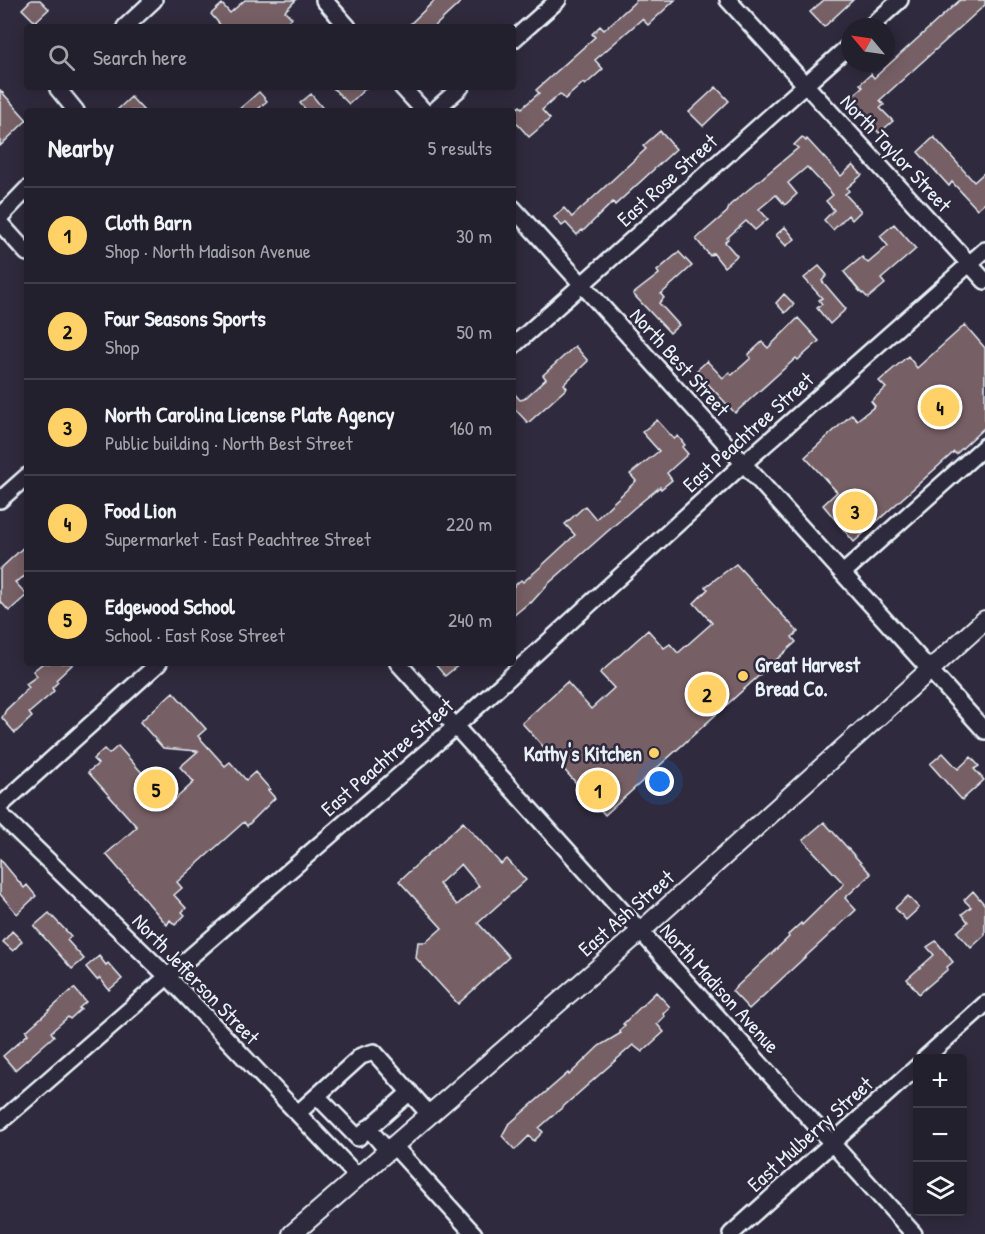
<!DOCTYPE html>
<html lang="en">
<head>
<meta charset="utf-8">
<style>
  :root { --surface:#23202e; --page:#2f2d3a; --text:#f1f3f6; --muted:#a3a3aa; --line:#403e4a; --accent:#ffd166 }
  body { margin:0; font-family:"Patrick Hand",sans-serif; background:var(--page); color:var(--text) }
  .controls { position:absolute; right:18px; bottom:18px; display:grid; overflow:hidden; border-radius:6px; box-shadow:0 3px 15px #0003 }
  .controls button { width:54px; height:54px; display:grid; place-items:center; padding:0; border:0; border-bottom:2px solid var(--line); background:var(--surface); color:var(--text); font:30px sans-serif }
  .compass { position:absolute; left:841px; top:18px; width:54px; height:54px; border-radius:50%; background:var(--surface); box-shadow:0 3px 15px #0003; rotate:299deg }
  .you { position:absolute; left:660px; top:782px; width:21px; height:21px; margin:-15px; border:4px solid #fff; border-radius:50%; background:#1a73e8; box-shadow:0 0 0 9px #1a73e833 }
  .badge { display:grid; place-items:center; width:39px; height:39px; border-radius:50%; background:var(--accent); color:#111; font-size:20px; font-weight:700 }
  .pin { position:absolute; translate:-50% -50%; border:3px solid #fff; box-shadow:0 2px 6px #0006 }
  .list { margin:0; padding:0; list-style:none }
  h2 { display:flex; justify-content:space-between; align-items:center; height:78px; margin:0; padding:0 24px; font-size:26px }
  h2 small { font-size:20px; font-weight:400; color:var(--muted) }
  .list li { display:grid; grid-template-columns:39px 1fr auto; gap:18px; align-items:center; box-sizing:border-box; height:96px; padding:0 24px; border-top:2px solid var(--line) }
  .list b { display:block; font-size:22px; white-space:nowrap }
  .list p { margin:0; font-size:20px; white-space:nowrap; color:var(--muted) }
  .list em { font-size:20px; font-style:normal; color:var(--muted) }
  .icon { flex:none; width:33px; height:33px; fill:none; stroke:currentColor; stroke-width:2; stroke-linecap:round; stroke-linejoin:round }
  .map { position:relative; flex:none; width:985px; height:1234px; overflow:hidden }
  .search { position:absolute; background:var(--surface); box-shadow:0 3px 15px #0003; left:24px; top:24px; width:492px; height:66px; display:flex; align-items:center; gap:15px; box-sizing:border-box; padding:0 21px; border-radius:6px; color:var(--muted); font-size:22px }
  .panel { position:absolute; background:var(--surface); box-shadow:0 3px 15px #0003; left:24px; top:108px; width:492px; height:558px; border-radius:6px }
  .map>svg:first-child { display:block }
  .building { fill:#776165; stroke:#e8f1f8; stroke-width:1.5; fill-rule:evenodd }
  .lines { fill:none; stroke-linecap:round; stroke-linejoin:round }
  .minor-casing { stroke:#e8f1f8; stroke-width:20 }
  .major-casing { stroke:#e8f1f8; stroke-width:22 }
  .minor { stroke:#2f2a3d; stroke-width:15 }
  .major { stroke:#2f2a3d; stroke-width:18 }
  .poi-dot { fill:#ffd166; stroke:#2f2a3d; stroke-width:2 }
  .labels { text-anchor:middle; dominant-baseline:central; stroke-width:5; stroke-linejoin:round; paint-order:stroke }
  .street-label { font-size:21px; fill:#e8f1f8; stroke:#2f2a3d }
  .poi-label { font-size:21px; font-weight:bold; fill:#e8f1f8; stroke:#2f2a3d; text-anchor:start }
</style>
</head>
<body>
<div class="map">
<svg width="985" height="1234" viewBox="0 0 985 1234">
  <rect width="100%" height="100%" fill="#2f2a3d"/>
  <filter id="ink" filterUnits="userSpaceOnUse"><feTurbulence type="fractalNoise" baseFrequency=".0167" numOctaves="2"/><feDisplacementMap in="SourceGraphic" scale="12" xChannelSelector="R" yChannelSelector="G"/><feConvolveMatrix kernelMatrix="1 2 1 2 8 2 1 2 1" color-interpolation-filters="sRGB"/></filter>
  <g filter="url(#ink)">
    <!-- building -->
    <path class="building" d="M31 0H40L49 9 35 22 22 9Z
      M245 0H296L285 11 292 18 282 27H222L211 14 222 4 230 13Z
      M435 0H463L434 27H407Z
      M637 0H675L648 25 642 19 595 60 603 69 585 85 583 83 565 99 560 94 542 110 550 119 529 137 513 119V112L520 106 522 108 539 93 536 90 595 37 592 34 600 26 604 30Z
      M824 0H853L824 27 810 12Z
      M960 0H985V5L880 100 884 105 880 108 893 121 879 133 849 99 863 87 860 84 871 74 874 78Z
      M332 87H367L349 104Z
      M716 87 729 101 703 126 689 112Z
      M0 90 27 120 0 146Z
      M259 92 267 101 256 111H237Z
      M311 94 325 111H307L300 103Z
      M131 97 144 111H116Z
      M660 131 676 149 615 205 613 202 583 231 582 230 577 235 566 223 562 226 554 217 564 208 572 217 646 149 643 146Z
      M802 137 806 141 807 139 841 176 853 165 862 175 847 188 849 191 845 194 861 211 852 220 848 215 833 230 824 220 834 210 826 201 833 195 807 167 788 183 797 194 785 205 776 195 759 209 768 219 755 230 746 221 727 238 728 239 725 242 737 256 724 267 713 253 710 256 696 239 727 212 730 205 798 148 794 145Z
      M934 137 974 182 985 172V202L977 209 952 182 949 186 918 152Z
      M894 224 916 249 881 279 885 284 868 298 863 293 862 294 844 272 862 257 868 263 888 246 880 236Z
      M785 227 795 239 786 246 776 235Z
      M679 252 692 266 661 294 664 298 659 303 679 325 670 333 633 294 659 274 657 271Z
      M819 266 827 275 822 281 846 309 830 324 817 308 822 304 819 300 822 298 804 278Z
      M784 294 794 304 785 313 776 303Z
      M798 318 819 341 798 360 796 358 735 413 696 371 707 361 723 378 729 372 732 375 751 358 748 355 762 342 768 348Z
      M965 325 985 348V427L956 454 954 452 854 542 823 505 837 492 805 457 852 414 857 420 875 406 871 401 886 388 879 381 908 356 917 368Z
      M575 346 588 361 564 384 567 388 528 423 513 407V392L520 400 524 399 546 379 543 375Z
      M657 420 674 439 678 436 685 445 682 447 688 454 667 473 672 480 661 489 660 487 634 508 548 584 531 603 530 602 513 616V587L521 580 523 582 536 571 575 535 565 524 585 506 596 519 636 481 630 474 659 451 642 432Z
      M27 544V575L15 582 27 595 9 611 0 601V569Z
      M736 564 798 632 792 637 796 642 605 815 522 723 567 682 591 709 614 688 600 673 648 630 664 648 670 644 678 653 712 623 694 603 708 589 705 587Z
      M43 663H74L56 680 58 682 52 688 54 691 50 695 29 713 32 717 15 733 2 718 6 710 29 688 26 684 37 676 33 671Z
      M434 663H461L445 676Z
      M173 692 206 729 198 736 225 766 230 762 246 780 255 772 270 789 268 790 275 798 247 826 244 822 177 882 182 888 174 895 186 908 182 912 185 915 175 925 170 920 167 925 106 854 137 827 88 772 98 764 93 759 104 749 109 754 118 746 170 804 194 782 180 767 198 751 163 748 140 722Z
      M943 753 958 769 971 757 979 766 974 769 984 780 962 800 930 764Z
      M463 822 501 864 507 859 526 880 478 923 509 957 458 1004 416 958 418 942H426L442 928 399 881ZM461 864 479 886 457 905 439 884Z
      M824 822 871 874 845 898 856 910 749 1009 732 991 789 937 788 935 801 923 802 925 844 884 803 840Z
      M0 859 24 888 27 885 36 896 17 914 0 894Z
      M973 891 985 905V935L971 948 957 932 968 922 962 914 971 907 964 900Z
      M908 896 919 908 906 920 895 908Z
      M49 913 71 936 67 940 84 959 72 969 34 926Z
      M12 931 22 941 13 951 3 942Z
      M936 941 953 962 947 967 948 969 919 994 907 979 934 955 927 947Z
      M99 956 106 965 108 963 122 979 109 990 100 978 97 980 86 967Z
      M74 988 86 1002 79 1008 81 1009 70 1019 68 1017 51 1032 54 1036 15 1070 3 1056 28 1034 26 1031Z
      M656 992 670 1007 663 1014 665 1016 657 1024 664 1032 642 1052 633 1045 539 1128 543 1132 534 1141 529 1136 515 1150 502 1136 508 1125 568 1073 569 1075 599 1046 621 1033 619 1031 625 1025 623 1024Z"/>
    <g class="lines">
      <!-- minor casing -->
      <g class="minor-casing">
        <path id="minor" d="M324 0 348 27
          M728 0 985 281
          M125 27 154 0
          M870 27 900 0
          M513 40 558 0
          M61 87 58 89 76 111
          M402 87 424 111
          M434 111 461 87
          M513 208 985 731
          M0 217 27 189
          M0 223 27 253
          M513 346 850 45
          M0 500 27 476
          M843 573 985 446
          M398 663 914 1234
          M0 806 159 663
          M0 814 168 977 358 1177
          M925 1058 985 1004
          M317 1096 358 1138 410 1092
          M298 1113 361 1056 374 1052 429 1114
          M0 1122 455 727 743 464 985 250
          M368 1128 387 1150
          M393 1145 474 1234
          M731 1234 918 1066"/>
      </g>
      <!-- major casing -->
      <g class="major-casing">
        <path id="major" d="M292 1234 641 931 985 620"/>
      </g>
      <!-- minor -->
      <use href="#minor" class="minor"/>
      <!-- major -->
      <use href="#major" class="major"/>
    </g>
  </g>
  <!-- markers -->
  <g class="poi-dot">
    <circle cx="743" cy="676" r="6"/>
    <circle cx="654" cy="753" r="6"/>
  </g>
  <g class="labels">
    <!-- street labels -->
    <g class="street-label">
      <text transform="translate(896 153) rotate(47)">North Taylor Street</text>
      <text transform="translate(667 180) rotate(-42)">East Rose Street</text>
      <text transform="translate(680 362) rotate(48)">North Best Street</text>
      <text transform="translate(748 432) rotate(-42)">East Peachtree Street</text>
      <text transform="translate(387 757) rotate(-41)">East Peachtree Street</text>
      <text transform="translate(626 913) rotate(-41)">East Ash Street</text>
      <text transform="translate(196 979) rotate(46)">North Jefferson Street</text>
      <text transform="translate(720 988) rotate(48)">North Madison Avenue</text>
      <text transform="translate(810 1134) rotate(-42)">East Mulberry Street</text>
    </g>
    <!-- poi labels -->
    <g class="poi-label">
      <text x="755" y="664">Great Harvest<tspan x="755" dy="24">Bread Co.</tspan></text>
      <text x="642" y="753" text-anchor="end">Kathy's Kitchen</text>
    </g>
  </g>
</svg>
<div class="controls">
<button>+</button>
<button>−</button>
<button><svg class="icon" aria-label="layers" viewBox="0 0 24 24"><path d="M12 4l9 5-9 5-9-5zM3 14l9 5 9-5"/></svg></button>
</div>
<svg class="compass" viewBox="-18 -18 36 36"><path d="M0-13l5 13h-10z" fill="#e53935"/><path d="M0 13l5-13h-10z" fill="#a3a3aa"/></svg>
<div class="you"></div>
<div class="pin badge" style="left:598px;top:790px">1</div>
<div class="pin badge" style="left:707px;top:694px">2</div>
<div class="pin badge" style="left:855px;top:511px">3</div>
<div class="pin badge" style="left:940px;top:407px">4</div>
<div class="pin badge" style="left:156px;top:789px">5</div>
<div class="search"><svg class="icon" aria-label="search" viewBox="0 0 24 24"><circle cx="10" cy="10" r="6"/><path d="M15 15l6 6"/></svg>Search here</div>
<section class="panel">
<h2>Nearby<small>5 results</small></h2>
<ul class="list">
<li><span class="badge">1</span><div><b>Cloth Barn</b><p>Shop · North Madison Avenue</p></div><em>30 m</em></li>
<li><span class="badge">2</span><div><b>Four Seasons Sports</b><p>Shop</p></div><em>50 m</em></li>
<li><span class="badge">3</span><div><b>North Carolina License Plate Agency</b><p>Public building · North Best Street</p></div><em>160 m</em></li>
<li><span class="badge">4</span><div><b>Food Lion</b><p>Supermarket · East Peachtree Street</p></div><em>220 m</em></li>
<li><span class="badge">5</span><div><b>Edgewood School</b><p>School · East Rose Street</p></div><em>240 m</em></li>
</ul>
</section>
</div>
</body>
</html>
